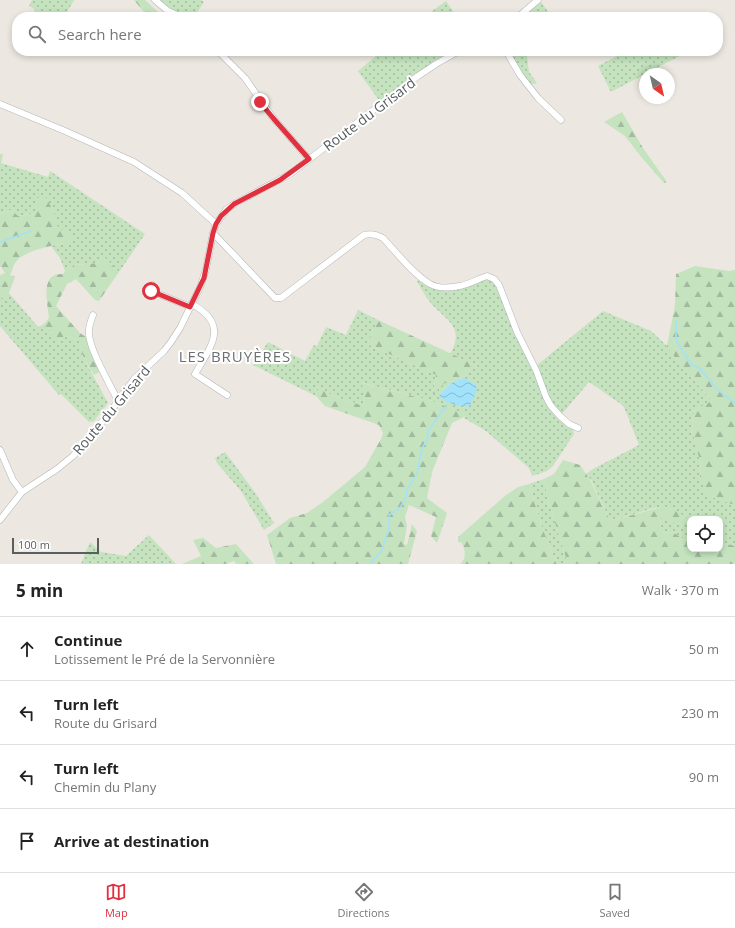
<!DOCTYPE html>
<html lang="en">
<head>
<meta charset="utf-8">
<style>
  :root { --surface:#fff; --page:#f6f6f6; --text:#222; --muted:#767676; --line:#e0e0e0; --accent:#e1313f }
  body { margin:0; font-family:"Open Sans",sans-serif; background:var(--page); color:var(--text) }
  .controls { position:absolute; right:12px; bottom:12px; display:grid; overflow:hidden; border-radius:8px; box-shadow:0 2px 6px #0003 }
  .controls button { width:36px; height:36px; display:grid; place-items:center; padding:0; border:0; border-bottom:1px solid var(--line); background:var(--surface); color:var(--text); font:20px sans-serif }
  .compass { position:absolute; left:639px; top:68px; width:36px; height:36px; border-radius:50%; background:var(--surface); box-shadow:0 2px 6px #0003; rotate:146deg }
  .scale { position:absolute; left:12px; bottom:10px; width:87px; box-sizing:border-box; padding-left:4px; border:2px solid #595e61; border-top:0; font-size:11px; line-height:14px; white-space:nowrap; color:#595e61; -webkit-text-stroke:3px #fff; paint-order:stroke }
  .stop { position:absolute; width:12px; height:12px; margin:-9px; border:3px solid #e1313f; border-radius:50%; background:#fff }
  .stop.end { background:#e1313f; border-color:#fff; box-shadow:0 1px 4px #0008 }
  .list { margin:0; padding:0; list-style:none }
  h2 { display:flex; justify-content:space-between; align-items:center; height:52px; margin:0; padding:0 16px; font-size:17px }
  h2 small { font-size:13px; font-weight:400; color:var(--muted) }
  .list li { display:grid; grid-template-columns:26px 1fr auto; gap:12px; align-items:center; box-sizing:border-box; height:64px; padding:0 16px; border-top:1px solid var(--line) }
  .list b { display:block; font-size:15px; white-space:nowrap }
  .list p { margin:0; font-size:13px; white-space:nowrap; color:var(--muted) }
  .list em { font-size:13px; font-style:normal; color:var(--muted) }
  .icon { flex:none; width:22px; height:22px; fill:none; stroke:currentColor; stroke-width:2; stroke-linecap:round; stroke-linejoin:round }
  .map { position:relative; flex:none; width:735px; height:564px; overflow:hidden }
  .search { position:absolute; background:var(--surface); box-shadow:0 2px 6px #0003; left:12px; right:12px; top:12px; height:44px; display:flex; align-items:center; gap:10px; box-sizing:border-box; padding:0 14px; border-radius:16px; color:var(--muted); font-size:15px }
  .sheet { height:308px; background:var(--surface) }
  nav { display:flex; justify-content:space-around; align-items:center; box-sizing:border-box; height:56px; border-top:1px solid var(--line); background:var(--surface); font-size:11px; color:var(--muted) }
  nav a { display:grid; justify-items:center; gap:2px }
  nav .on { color:var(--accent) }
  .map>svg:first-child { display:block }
  .grass { fill:url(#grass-dots) }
  .forest { fill:url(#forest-firs) }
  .water { fill:url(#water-waves) }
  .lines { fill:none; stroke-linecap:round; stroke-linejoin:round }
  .stream { stroke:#a2e2fb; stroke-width:1.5 }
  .minor-casing { stroke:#b2b5b8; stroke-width:7 }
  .minor { stroke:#fff; stroke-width:6 }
  .route { stroke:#e1313f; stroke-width:5 }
  .labels { text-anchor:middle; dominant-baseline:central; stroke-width:4; stroke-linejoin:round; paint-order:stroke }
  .street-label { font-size:14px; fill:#595e61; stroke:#fff }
  .neighbourhood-label { font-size:15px; letter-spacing:1px; fill:#6b7073; stroke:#fff }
</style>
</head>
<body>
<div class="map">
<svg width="735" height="564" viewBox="0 0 735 564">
  <defs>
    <pattern id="grass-dots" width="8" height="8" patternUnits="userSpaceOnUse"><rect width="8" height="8" fill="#c4e3be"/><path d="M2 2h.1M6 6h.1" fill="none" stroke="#a2bb9e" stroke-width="1.8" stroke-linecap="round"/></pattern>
    <pattern id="forest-firs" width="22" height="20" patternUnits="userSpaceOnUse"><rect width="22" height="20" fill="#c4e3be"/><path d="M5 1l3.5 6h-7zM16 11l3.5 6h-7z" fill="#a2bb9e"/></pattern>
    <pattern id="water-waves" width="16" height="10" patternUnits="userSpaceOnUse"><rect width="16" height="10" fill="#a2e2fb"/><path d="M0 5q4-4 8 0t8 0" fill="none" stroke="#87bacf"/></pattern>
  </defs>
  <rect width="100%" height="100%" fill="#ece8e1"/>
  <!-- grass -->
  <path class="grass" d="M32 0H74L64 17H32L35 10 29 5Z
    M160 0H201L204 2 194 17C180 17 169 9 158 1Z
    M446 1 457 17H424Z
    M541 2 552 17H522Z
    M382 51H451L434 61 381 103 358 71Z
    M509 51H523L527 56 529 72 537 83 530 85 521 73Z
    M626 51H689L611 92 598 66Z
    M0 154 3 155 1 163 48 177 50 171 145 234 119 272 104 257 97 263 75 265 65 271 60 258 51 246 69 242 35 213 17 216 11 210 0 214Z
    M484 279C490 279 493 282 497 286L514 330 562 422 573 430 574 434 553 466 547 471 532 476 529 468 486 431 464 418 467 415 432 401 363 383 364 406 333 396 319 387 316 396 253 365 268 342 305 361 314 345 317 346 326 327 346 335 358 310 378 320 367 344 436 375 433 393 447 381 453 382 439 395 475 384 464 378 466 372 478 367 450 354C466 326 445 320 430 302 425 296 421 288 417 281L419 280 437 290H449Z
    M9 293 38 327 44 324 59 340 68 336 79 341 84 359 108 403 94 421 89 422 61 394 59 395 0 326V299Z
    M603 311 651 331 667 346 678 362 712 401 697 409 693 415 692 429 701 466 700 476 712 497 735 505V546L728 544 720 547V519H690V543L674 533 660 532 661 518 685 526 674 509 661 507 654 508 614 520 609 518 591 480 586 474 593 469 639 445 624 407 621 404 589 382 561 415 552 404 536 366Z
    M225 452 254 491 274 523 264 530 241 491 217 463 215 458Z
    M544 479 548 500 568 564H557L543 530 529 484Z
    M149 535 176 564H81L90 542 101 552 126 556Z"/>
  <!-- forest -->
  <path class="forest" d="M134 0H145L159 13H166L175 17H148Z
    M622 112 643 148 667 182 664 183 642 158 625 136 604 122Z
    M46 197 58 221 55 224 72 237 70 242C55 245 23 250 15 263 13 267 12 271 10 275L15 277 9 293 0 299V275L5 273 0 266V214L11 210 18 216 35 213 36 198Z
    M104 257 119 272 99 301 95 300 76 279 67 284 56 306 80 333 86 337 101 371 94 375 84 359 79 341 68 336 59 340 44 324 49 318C48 307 42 282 53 276 56 274 60 274 63 274L65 271 75 265 97 263Z
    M695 266 729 271 735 270V505L711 497 705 492 700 476 701 466 692 429 693 415 697 409 712 401 678 362 667 346 675 305 676 274Z
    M378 320 467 361 478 367 466 372 464 378 453 382 447 381 433 394 436 375 367 344Z
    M362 383 432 401 468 415 452 423 432 472 427 498 447 513 437 543 431 536 436 517 409 505 405 517 407 526 404 544 407 545 412 524 417 531 408 564H276L267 535 290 518 307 513 323 502 365 467 381 439 383 433 379 425 325 406 316 396 319 387 333 396 364 406Z
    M563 460 580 465 590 480 609 518 614 520 661 507 674 509 687 518 685 526 661 518 660 532 674 533 690 543V549H720V547L728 544 735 546V564H568L548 500 544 479 554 474Z
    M529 484 543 530 557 564H460C467 558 465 550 462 543L458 542V537L506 495 518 487Z
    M203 538 216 548 236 544 254 564H236L234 561 226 564H182L201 556 193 540Z"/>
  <!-- water -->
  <path class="water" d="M464 378 475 384 477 389 472 402 468 407C459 405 444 404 439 395L453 382Z"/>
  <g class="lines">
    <!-- stream -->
    <path class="stream" d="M0 242 31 231
      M676 321C677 328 675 337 677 342L691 364 700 369 719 391 735 403
      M371 564 374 559 381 552 385 541 386 537 389 531V515L400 508 406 497 407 489 417 474 422 448 428 439V431L446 406"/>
    <!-- minor casing -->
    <g class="minor-casing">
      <path id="minor" d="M155 0 168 11 182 17
        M518 17 538 0
        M218 51 245 78 273 118 309 159
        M506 51 520 75 538 98 561 120
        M0 104 65 131 134 162 182 193 216 224
        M213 233 275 298H281L364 235C371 233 376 234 383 238 395 251 414 275 430 284 439 289 450 288 460 286 470 284 478 279 487 276L494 279 499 285 517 332 536 370 546 397 551 406 560 416 569 424 578 428
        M152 285 151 291 191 307
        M192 304C230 325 211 346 195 374L227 395
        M93 315C91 321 88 327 89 334 90 351 110 384 118 401
        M0 450 13 480 22 492
        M0 520 22 492 57 469 73 456 107 416 134 379 164 351 171 342 180 328 201 285 206 269 213 233 216 224 226 210 234 204 290 174 418 76 436 64 459 51"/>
    </g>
    <!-- minor -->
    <use href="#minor" class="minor"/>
  </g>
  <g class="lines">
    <!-- route -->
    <path class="route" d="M151 291 190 307 204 278 213 233 216 224 221 216 234 204 280 180 309 159 273 118 260 102"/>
  </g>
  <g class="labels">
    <!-- street labels -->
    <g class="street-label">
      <text transform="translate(369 114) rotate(-37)">Route du Grisard</text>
      <text transform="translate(111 410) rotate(-50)">Route du Grisard</text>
    </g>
    <!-- neighbourhood labels -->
    <g class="neighbourhood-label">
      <text x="235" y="356">LES BRUYÈRES</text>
    </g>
  </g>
</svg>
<div class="controls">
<button><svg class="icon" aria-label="locate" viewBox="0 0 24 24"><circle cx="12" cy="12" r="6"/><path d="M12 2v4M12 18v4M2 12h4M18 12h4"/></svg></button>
</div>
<svg class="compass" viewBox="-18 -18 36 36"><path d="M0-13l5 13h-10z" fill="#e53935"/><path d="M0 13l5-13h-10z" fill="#767676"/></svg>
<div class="scale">100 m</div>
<div class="stop" style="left:151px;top:291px"></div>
<div class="stop end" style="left:260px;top:102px"></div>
<div class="search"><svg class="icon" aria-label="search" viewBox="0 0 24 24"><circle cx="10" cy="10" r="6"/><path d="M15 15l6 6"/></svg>Search here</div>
</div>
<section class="sheet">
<h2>5 min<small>Walk · 370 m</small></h2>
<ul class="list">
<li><svg class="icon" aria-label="ahead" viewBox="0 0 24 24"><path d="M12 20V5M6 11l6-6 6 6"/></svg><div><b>Continue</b><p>Lotissement le Pré de la Servonnière</p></div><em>50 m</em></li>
<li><svg class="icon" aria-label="left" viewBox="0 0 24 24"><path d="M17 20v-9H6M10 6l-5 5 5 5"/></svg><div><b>Turn left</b><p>Route du Grisard</p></div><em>230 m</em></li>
<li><svg class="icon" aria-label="left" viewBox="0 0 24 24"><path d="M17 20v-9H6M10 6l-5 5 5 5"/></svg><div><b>Turn left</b><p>Chemin du Plany</p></div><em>90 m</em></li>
<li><svg class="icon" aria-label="arrive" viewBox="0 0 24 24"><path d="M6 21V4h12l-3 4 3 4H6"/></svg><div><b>Arrive at destination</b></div></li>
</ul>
</section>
<nav>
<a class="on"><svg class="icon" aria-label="map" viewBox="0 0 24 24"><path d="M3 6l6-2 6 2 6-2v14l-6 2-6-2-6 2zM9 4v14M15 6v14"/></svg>Map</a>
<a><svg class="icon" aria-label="directions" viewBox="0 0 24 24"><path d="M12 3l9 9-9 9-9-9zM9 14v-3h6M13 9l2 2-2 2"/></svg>Directions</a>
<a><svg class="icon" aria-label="saved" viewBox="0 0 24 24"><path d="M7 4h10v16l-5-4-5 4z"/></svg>Saved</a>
</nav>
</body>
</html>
